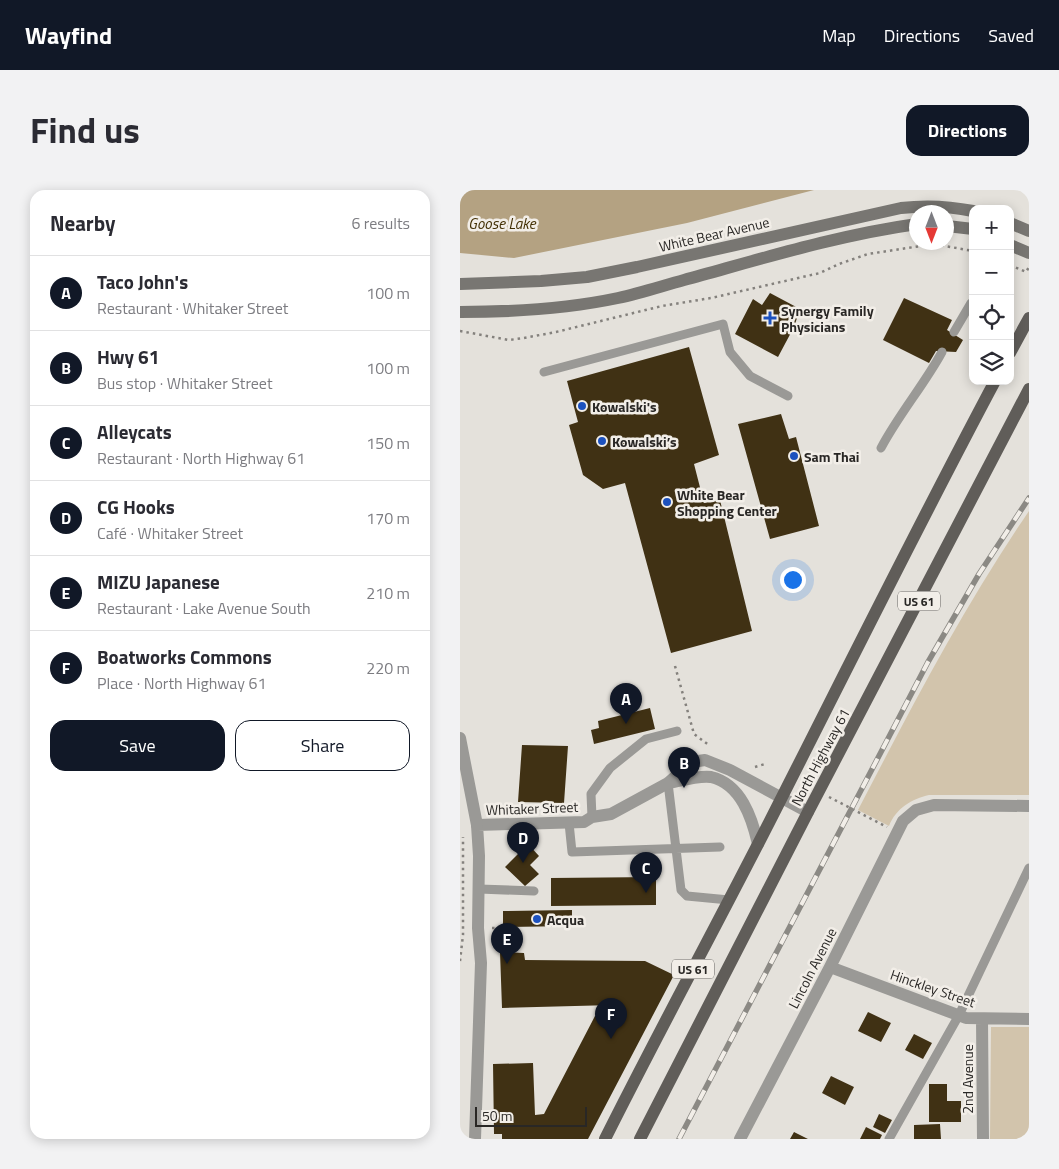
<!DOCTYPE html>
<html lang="en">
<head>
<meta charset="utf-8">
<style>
  :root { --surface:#fff; --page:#f2f2f3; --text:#2b2b33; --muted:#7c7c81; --line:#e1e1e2; --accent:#111827 }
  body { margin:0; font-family:"Titillium Web",sans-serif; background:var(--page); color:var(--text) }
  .controls { position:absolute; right:15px; top:15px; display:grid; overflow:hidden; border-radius:10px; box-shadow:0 2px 12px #0003 }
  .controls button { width:45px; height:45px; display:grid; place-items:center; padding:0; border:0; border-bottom:1px solid var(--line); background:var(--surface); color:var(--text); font:25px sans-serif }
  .compass { position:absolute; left:449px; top:15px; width:45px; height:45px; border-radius:50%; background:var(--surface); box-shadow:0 2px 12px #0003; rotate:180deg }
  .scale { position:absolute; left:15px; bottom:12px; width:112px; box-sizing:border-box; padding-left:5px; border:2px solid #292725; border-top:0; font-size:14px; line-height:18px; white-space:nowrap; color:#292725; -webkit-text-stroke:4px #f2eee8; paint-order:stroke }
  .you { position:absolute; left:332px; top:389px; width:18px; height:18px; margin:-12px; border:4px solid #fff; border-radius:50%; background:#1a73e8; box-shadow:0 0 0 8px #1a73e833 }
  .badge { display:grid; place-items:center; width:32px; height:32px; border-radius:50%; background:var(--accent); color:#fff; font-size:16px; font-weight:700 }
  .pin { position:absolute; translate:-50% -41px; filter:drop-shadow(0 1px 2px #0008) }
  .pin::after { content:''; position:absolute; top:26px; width:18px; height:15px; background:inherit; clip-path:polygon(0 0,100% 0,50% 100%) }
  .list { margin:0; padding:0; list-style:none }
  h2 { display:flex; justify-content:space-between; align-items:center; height:65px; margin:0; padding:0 20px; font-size:21px }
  h2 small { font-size:16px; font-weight:400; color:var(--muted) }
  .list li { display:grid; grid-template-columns:32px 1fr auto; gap:15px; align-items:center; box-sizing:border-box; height:75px; padding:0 20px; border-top:1px solid var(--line) }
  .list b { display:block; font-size:19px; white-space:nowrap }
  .list p { margin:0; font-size:16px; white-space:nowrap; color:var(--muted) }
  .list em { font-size:16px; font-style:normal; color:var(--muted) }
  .actions { display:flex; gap:10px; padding:15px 20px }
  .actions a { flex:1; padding:11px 0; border:1px solid var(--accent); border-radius:15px; text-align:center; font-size:18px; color:var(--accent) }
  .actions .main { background:var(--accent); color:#fff }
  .icon { flex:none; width:28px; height:28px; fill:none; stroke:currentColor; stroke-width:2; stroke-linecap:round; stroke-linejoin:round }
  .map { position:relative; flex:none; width:569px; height:949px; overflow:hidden; border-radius:15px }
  header { display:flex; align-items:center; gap:30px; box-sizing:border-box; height:70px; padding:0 25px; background:var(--accent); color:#fff }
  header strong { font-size:24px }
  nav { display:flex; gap:28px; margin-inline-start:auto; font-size:18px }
  .intro { display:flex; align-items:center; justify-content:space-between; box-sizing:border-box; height:120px; padding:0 30px }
  h1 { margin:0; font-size:35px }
  .button { padding:12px 22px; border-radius:15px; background:var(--accent); color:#fff; font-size:18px; font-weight:700 }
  main { display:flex; gap:30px; padding:0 30px }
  aside { flex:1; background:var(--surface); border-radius:15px; box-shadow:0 2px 12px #0003 }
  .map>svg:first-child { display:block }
  .green { fill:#d2c4ac }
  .water { fill:#b4a282 }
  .building { fill:#403114 }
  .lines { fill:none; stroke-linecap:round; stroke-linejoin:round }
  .path { stroke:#84817d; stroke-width:2.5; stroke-dasharray:2.5 4; stroke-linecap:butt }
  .service { stroke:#9a9996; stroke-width:9 }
  .minor { stroke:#9a9996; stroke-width:12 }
  .tertiary { stroke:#9a9996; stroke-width:12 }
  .secondary { stroke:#787672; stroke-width:12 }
  .primary { stroke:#605d59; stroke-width:12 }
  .rail-casing { stroke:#8b8984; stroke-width:5.5 }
  .rail { stroke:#f2eee8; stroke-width:4; stroke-dasharray:11; stroke-linecap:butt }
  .poi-dot { fill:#1c51be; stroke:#f2eee8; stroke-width:2 }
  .labels { text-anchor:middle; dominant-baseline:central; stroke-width:5; stroke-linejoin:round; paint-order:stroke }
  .shield { fill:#f2eee8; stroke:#656360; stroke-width:1 }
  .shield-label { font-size:12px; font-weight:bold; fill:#292725 }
  .street-label { font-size:14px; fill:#292725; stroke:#f2eee8 }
  .poi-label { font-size:14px; font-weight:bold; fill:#292725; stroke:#f2eee8; text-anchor:start }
  .water-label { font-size:15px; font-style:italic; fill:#402d01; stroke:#f2eee8 }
</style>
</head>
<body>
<header>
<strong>Wayfind</strong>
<nav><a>Map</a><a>Directions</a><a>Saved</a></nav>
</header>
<div class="intro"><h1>Find us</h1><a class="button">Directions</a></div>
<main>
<aside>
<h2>Nearby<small>6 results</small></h2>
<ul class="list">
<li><span class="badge">A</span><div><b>Taco John's</b><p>Restaurant · Whitaker Street</p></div><em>100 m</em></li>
<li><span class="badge">B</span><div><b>Hwy 61</b><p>Bus stop · Whitaker Street</p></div><em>100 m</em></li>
<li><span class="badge">C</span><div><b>Alleycats</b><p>Restaurant · North Highway 61</p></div><em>150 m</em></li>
<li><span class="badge">D</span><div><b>CG Hooks</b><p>Café · Whitaker Street</p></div><em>170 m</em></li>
<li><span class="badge">E</span><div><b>MIZU Japanese</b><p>Restaurant · Lake Avenue South</p></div><em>210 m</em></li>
<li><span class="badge">F</span><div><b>Boatworks Commons</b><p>Place · North Highway 61</p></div><em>220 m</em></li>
</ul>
<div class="actions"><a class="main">Save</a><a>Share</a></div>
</aside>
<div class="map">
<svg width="569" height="949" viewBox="0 0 569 949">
  <rect width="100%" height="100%" fill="#e4e1db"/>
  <!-- green -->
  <path class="green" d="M569 321V605H469C452 609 436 618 429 636L398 620C451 518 504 416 569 321Z
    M531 837H569V949H530Z"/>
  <!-- water -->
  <path class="water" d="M0 0H354L227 33 54 68 0 63Z"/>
  <!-- building -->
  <path class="building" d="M310 103 340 119 334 137 318 167 275 144 293 109 302 115Z
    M444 108 492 130 487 140 503 150 496 162 476 161 469 173 423 150Z
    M229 157 259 265 234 274 244 313 260 310 292 441 211 463 165 293 143 299 123 285 109 235 118 232 107 191Z
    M321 224 329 249 336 247 359 336 310 349 278 234Z
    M190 518 195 539 134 554 131 540 139 538 138 531Z
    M62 555 108 556 104 613 58 612Z
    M68 654 79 666 70 675 79 684 65 696 45 677Z
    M196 687V715L91 716V688Z
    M112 720V736L43 737V721Z
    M40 762 64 763 65 770 185 771 214 785 128 949H42V944H34L33 874 73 873 75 925 84 924 135 826 153 824V815L42 818Z
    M408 822 431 833 421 852 398 841Z
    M454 844 472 853 463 869 445 860Z
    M371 886 394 897 385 915 362 903Z
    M469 894H487V911H501V932H469Z
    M419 924 432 930 425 943 413 937Z
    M480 934 481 949H454V935Z
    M406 937 422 945 420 949H400Z
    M334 942 348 949H330Z"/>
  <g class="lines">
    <!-- path -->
    <path class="path" d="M550 75 566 82 569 77
      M0 141 49 150 64 148 96 142 202 116 251 108 360 83 379 74 408 64 474 54 513 61
      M215 476 234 544 250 556
      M295 577 305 574
      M369 607 427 637
      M32 738 55 739
      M0 771 3 745V647"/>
    <!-- service -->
    <path class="service" d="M494 142 511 113
      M84 182 263 134 270 162 290 186 328 206
      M421 258C439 224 464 195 482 162
      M208 593 221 700 227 706 269 710
      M132 627 131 604 150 578 186 549 217 541
      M109 633 112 662 260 657
      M19 699 74 701
      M429 949 499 825 569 678"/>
    <!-- minor -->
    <path class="minor" d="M208 593C219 591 240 585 251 587 281 594 292 628 298 654
      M370 777 506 828 569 829
      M522 829 523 949
      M15 949 21 773 18 738 19 666 17 635 124 632 132 627 151 624 208 593 232 572 245 570 270 580 348 622
      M280 949 370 777 443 631 456 620 474 615 569 616"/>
    <!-- tertiary -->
    <path class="tertiary" d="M0 548 17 635"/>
    <!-- secondary -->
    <path class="secondary" d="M550 33 569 41
      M487 36 513 39
      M550 55 569 63
      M0 94 81 91 127 87 177 77 441 18C466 15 488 16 513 21
      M0 122C53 122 106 119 158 108 181 103 202 96 224 90 301 69 378 45 457 34"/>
    <!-- primary -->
    <path class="primary" d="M550 163 569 128
      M145 949C202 835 263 724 320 611 391 471 461 330 535 191
      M180 949 348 622 569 199"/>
    <!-- rail casing -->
    <g class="rail-casing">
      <path id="rail" d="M219 949 468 472 519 384 569 308"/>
    </g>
    <!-- rail -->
    <use href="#rail" class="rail"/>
  </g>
  <!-- markers -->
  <g class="poi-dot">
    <path d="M307.5 120.5h5v5h5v5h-5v5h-5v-5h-5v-5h5z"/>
    <circle cx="122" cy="216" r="5"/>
    <circle cx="142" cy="251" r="5"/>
    <circle cx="334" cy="266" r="5"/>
    <circle cx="207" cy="312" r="5"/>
    <circle cx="77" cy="729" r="5"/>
  </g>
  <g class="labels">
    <!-- shield labels -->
    <g class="shield">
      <rect x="438" y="401.5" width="42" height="19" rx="4"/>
      <rect x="212" y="769.5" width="42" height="19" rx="4"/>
    </g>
    <g class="shield-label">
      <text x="459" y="411">US 61</text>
      <text x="233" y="779">US 61</text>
    </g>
    <!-- street labels -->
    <g class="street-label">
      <text transform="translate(254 44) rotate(-13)">White Bear Avenue</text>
      <text transform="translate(360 567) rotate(-62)">North Highway 61</text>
      <text transform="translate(72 618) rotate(-2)">Whitaker Street</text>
      <text transform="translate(352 778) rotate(-63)">Lincoln Avenue</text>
      <text transform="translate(473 798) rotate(19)">Hinckley Street</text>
      <text transform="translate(507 889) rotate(-90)">2nd Avenue</text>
    </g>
    <!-- poi labels -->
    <g class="poi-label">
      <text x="321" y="120">Synergy Family<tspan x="321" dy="16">Physicians</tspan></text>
      <text x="132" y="216">Kowalski's</text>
      <text x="152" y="251">Kowalski’s</text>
      <text x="344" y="266">Sam Thai</text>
      <text x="217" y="304">White Bear<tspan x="217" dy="16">Shopping Center</tspan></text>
      <text x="87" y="729">Acqua</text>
    </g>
    <!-- water labels -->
    <g class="water-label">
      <text x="42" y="33">Goose Lake</text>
    </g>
  </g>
</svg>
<div class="controls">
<button>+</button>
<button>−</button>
<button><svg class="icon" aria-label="locate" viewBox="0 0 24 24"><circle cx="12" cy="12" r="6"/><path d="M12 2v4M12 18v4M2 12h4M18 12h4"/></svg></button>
<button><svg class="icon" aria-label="layers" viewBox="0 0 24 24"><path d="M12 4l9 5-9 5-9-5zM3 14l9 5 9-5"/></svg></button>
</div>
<svg class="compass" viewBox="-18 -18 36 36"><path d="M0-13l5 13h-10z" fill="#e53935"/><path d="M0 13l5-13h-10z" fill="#7c7c81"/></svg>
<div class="scale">50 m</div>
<div class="you"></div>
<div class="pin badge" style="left:166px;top:534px">A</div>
<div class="pin badge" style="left:224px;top:598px">B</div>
<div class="pin badge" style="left:186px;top:703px">C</div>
<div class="pin badge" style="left:63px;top:673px">D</div>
<div class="pin badge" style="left:47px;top:774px">E</div>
<div class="pin badge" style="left:151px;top:849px">F</div>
</div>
</main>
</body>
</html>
